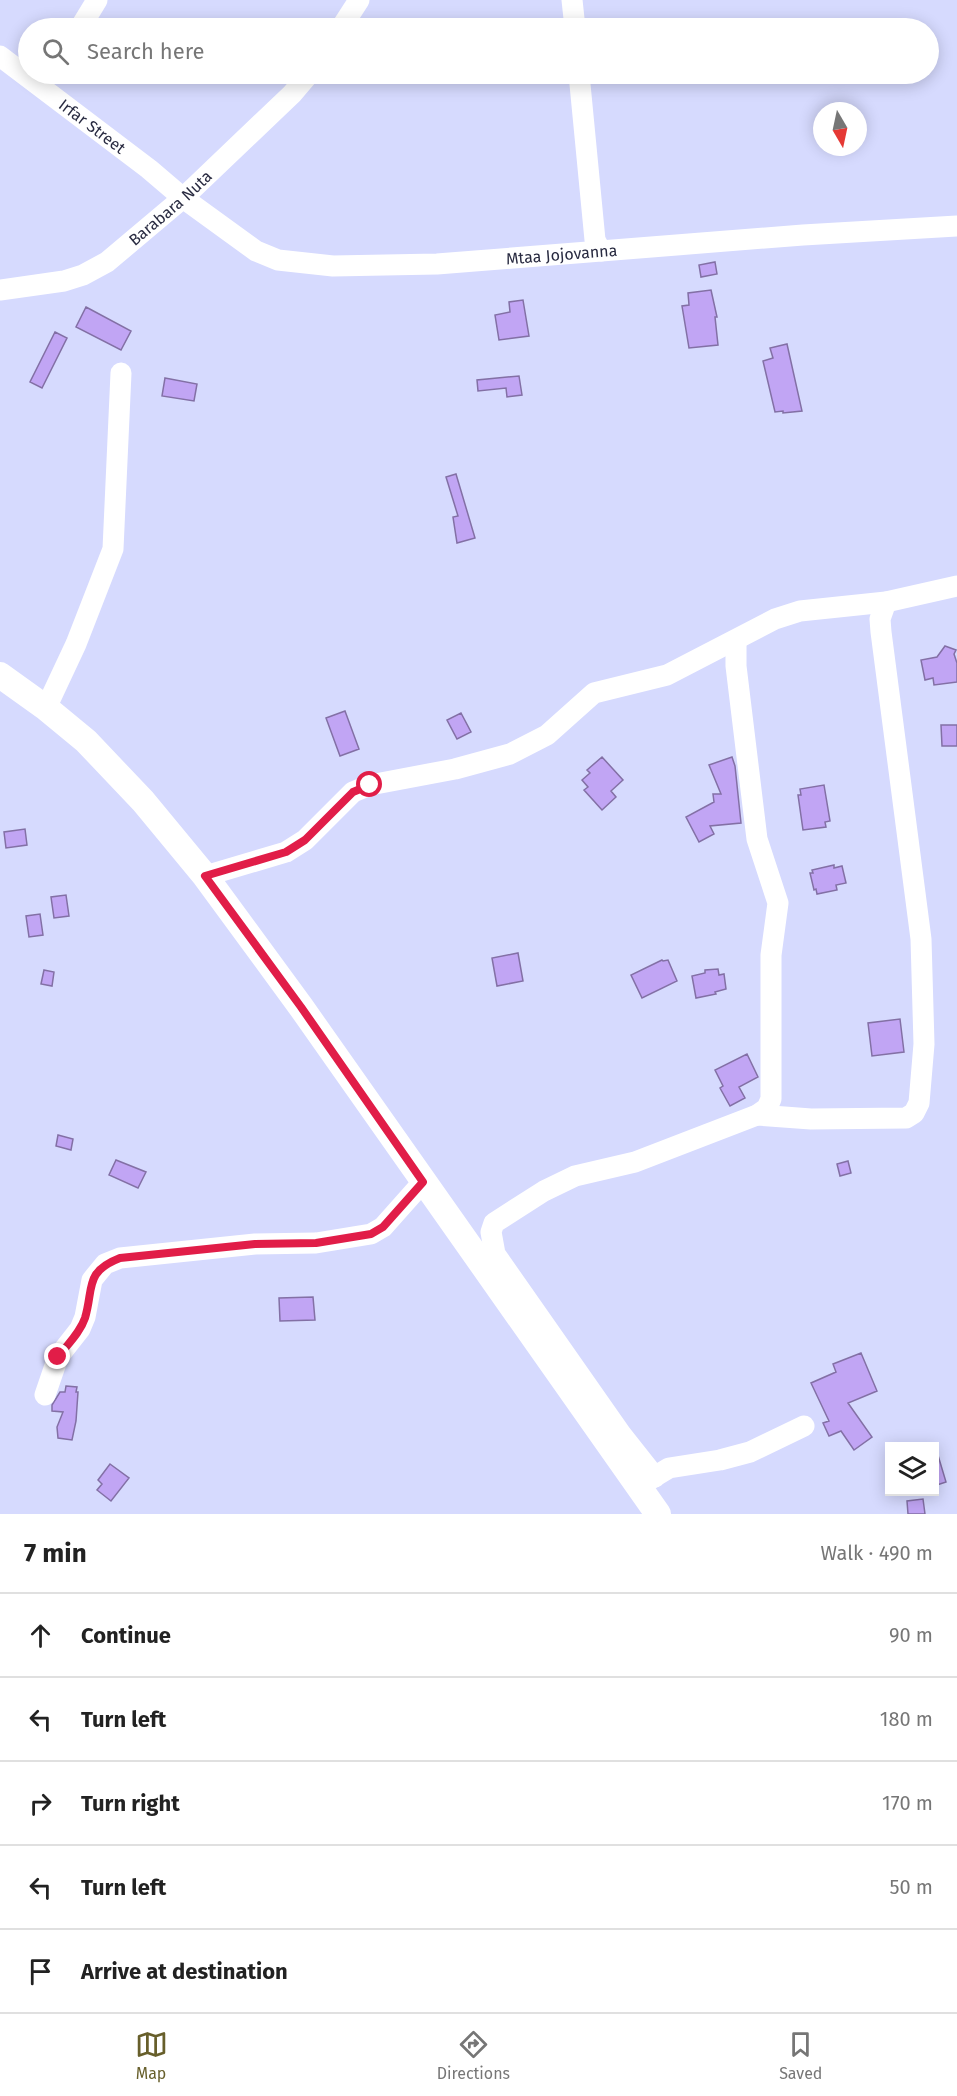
<!DOCTYPE html>
<html lang="en">
<head>
<meta charset="utf-8">
<style>
  :root { --surface:#fff; --page:#f6f6f6; --text:#222; --muted:#767676; --line:#e0e0e0; --accent:#675f2b }
  body { margin:0; font-family:"Fira Sans",sans-serif; background:var(--page); color:var(--text) }
  .controls { position:absolute; right:18px; bottom:18px; display:grid; overflow:hidden; border-radius:0px; box-shadow:0 3px 15px #0003 }
  .controls button { width:54px; height:54px; display:grid; place-items:center; padding:0; border:0; border-bottom:2px solid var(--line); background:var(--surface); color:var(--text); font:30px sans-serif }
  .compass { position:absolute; left:813px; top:102px; width:54px; height:54px; border-radius:50%; background:var(--surface); box-shadow:0 3px 15px #0003; rotate:171deg }
  .stop { position:absolute; width:18px; height:18px; margin:-14px; border:4px solid #e11d48; border-radius:50%; background:#fff }
  .stop.end { background:#e11d48; border-color:#fff; box-shadow:0 2px 6px #0008 }
  .list { margin:0; padding:0; list-style:none }
  h2 { display:flex; justify-content:space-between; align-items:center; height:78px; margin:0; padding:0 24px; font-size:26px }
  h2 small { font-size:20px; font-weight:400; color:var(--muted) }
  .list li { display:grid; grid-template-columns:39px 1fr auto; gap:18px; align-items:center; box-sizing:border-box; height:84px; padding:0 24px; border-top:2px solid var(--line) }
  .list b { display:block; font-size:22px; white-space:nowrap }
  .list em { font-size:20px; font-style:normal; color:var(--muted) }
  .icon { flex:none; width:33px; height:33px; fill:none; stroke:currentColor; stroke-width:2; stroke-linecap:round; stroke-linejoin:round }
  .map { position:relative; flex:none; width:957px; height:1514px; overflow:hidden }
  .search { position:absolute; background:var(--surface); box-shadow:0 3px 15px #0003; left:18px; right:18px; top:18px; height:66px; display:flex; align-items:center; gap:15px; box-sizing:border-box; padding:0 21px; border-radius:33px; color:var(--muted); font-size:22px }
  .sheet { height:498px; background:var(--surface) }
  nav { display:flex; justify-content:space-around; align-items:center; box-sizing:border-box; height:84px; border-top:2px solid var(--line); background:var(--surface); font-size:16px; color:var(--muted) }
  nav a { display:grid; justify-items:center; gap:3px }
  nav .on { color:var(--accent) }
  .map>svg:first-child { display:block }
  .building { fill:#c1a5f4; stroke:#8370a5; stroke-width:1.5 }
  .lines { fill:none; stroke-linecap:round; stroke-linejoin:round }
  .minor { stroke:#fff; stroke-width:21 }
  .major { stroke:#fff; stroke-width:26 }
  .route { stroke:#e11d48; stroke-width:8 }
  .labels { text-anchor:middle; dominant-baseline:central; stroke-width:6; stroke-linejoin:round; paint-order:stroke }
  .street-label { font-size:16px; fill:#292b41; stroke:#e8e9f6 }
</style>
</head>
<body>
<div class="map">
<svg width="957" height="1514" viewBox="0 0 957 1514">
  <rect width="100%" height="100%" fill="#d6dafe"/>
  <!-- building -->
  <path class="building" d="M715 262 717 274 701 277 699 265Z
    M711 290 717 317H715L718 345 689 348 682 306 689 305 688 293Z
    M523 300 529 336 499 340 495 315 510 312 509 302Z
    M86 307 131 331 121 350 76 327Z
    M55 332 67 338 42 388 30 382Z
    M787 344 802 411 783 413V411L775 412 763 361 773 358 770 348Z
    M519 376 522 395 507 397 506 388 478 391 477 380Z
    M165 378 197 384 194 401 162 396Z
    M456 474 475 538 457 543 453 517 458 516 446 477Z
    M945 646 956 650 954 654 957 663V682L934 685 933 678 925 680 921 660 937 657Z
    M345 711 359 749 340 756 326 718Z
    M461 713 471 732 457 739 447 720Z
    M941 725H957V746H942Z
    M602 757 623 780 611 791 616 797 602 810 584 790 588 787 582 780 590 773 587 770Z
    M732 757 735 766 741 823 710 826 714 834 699 842 686 817 714 802 713 794H721L709 765Z
    M824 785 830 821 825 822 826 827 803 830 798 795H801L800 789Z
    M25 829 27 845 6 848 4 832Z
    M834 865V868L842 866 846 883 836 885 837 890 817 894 816 889 814 890 810 873H813L812 870Z
    M66 895 69 916 54 918 51 897Z
    M40 914 43 935 29 937 26 916Z
    M518 953 523 981 497 986 492 958Z
    M662 960 663 961 668 960 677 981 642 998 631 975Z
    M718 969 719 975 724 974 726 989 715 992 716 994 696 998 692 976 705 973V970Z
    M44 970 54 972 52 986 41 984Z
    M900 1019 904 1052 872 1056 868 1023Z
    M747 1054 758 1077 739 1087 745 1098 730 1106 720 1088 723 1086 715 1070Z
    M58 1135 73 1139 71 1150 56 1146Z
    M116 1160 146 1172 138 1188 109 1175Z
    M848 1161 851 1173 840 1176 837 1164Z
    M313 1297 315 1320 280 1321 279 1298Z
    M861 1353 877 1391 848 1403 872 1437 854 1450 841 1431 829 1436 823 1423 829 1421 811 1383 836 1372 833 1364Z
    M66 1386 77 1387 76 1392H78L76 1421 72 1440 58 1438 57 1427 63 1412 52 1411V1405L60 1392H65Z
    M937 1452 946 1482 934 1486V1453Z
    M110 1464 129 1478 111 1501 97 1490 102 1484 98 1480Z
    M923 1499 925 1514H908L907 1501Z"/>
  <g class="lines">
    <!-- minor -->
    <g class="minor">
      <path d="M572 0 575 28"/>
      <path d="M80 28 97 0"/>
      <path d="M341 28 359 0"/>
      <path id="s1" d="M0 56 149 169 183 198 256 251 278 260 333 266 437 264 803 235 957 226"/>
      <path d="M579 74 595 240 601 251"/>
      <path id="s2" d="M0 290 64 281 83 275 107 262 183 198 292 94 309 74"/>
      <path d="M46 708 76 644 113 549 121 373"/>
      <path d="M205 876 286 852 305 840 353 792 370 785 455 769 510 754 547 735 594 693 667 675 775 619 800 611 886 602 957 586"/>
      <path d="M757 1115 811 1119 906 1118 914 1113 919 1103 924 1044 921 939 881 632 880 619 886 602"/>
      <path d="M45 1395 58 1357 80 1329 85 1317 92 1280 105 1264 120 1258 255 1244 316 1243 371 1234 383 1227 423 1182"/>
      <path d="M655 1477 621 1434 495 1254 491 1232 494 1223 544 1191 575 1176 635 1162 757 1115 767 1108 771 1099V955L778 903 757 839 736 666V640"/>
      <path d="M644 1483 669 1468 720 1460 750 1452 804 1426"/>
    </g>
    <!-- major -->
    <path class="major" d="M0 675 46 708 86 741 143 801 205 876 301 1007 658 1514"/>
  </g>
  <g class="lines">
    <!-- route -->
    <path class="route" d="M58 1357C67 1345 80 1333 85 1318 94 1288 84 1272 120 1258L255 1244 316 1243 371 1234 383 1227 423 1182 301 1007 205 876 286 852 305 840 353 792 370 785"/>
  </g>
  <g class="labels">
    <!-- street labels -->
    <g class="street-label">
      <text stroke="none"><textPath href="#s1" startOffset="116">Irfar Street</textPath></text>
      <text stroke="none"><textPath href="#s2" startOffset="195">Barabara Nuta</textPath></text>
      <text stroke="none"><textPath href="#s1" startOffset="630">Mtaa Jojovanna</textPath></text>
    </g>
  </g>
</svg>
<div class="controls">
<button><svg class="icon" aria-label="layers" viewBox="0 0 24 24"><path d="M12 4l9 5-9 5-9-5zM3 14l9 5 9-5"/></svg></button>
</div>
<svg class="compass" viewBox="-18 -18 36 36"><path d="M0-13l5 13h-10z" fill="#e53935"/><path d="M0 13l5-13h-10z" fill="#767676"/></svg>
<div class="stop" style="left:370px;top:785px"></div>
<div class="stop end" style="left:58px;top:1357px"></div>
<div class="search"><svg class="icon" aria-label="search" viewBox="0 0 24 24"><circle cx="10" cy="10" r="6"/><path d="M15 15l6 6"/></svg>Search here</div>
</div>
<section class="sheet">
<h2>7 min<small>Walk · 490 m</small></h2>
<ul class="list">
<li><svg class="icon" aria-label="ahead" viewBox="0 0 24 24"><path d="M12 20V5M6 11l6-6 6 6"/></svg><div><b>Continue</b></div><em>90 m</em></li>
<li><svg class="icon" aria-label="left" viewBox="0 0 24 24"><path d="M17 20v-9H6M10 6l-5 5 5 5"/></svg><div><b>Turn left</b></div><em>180 m</em></li>
<li><svg class="icon" aria-label="right" viewBox="0 0 24 24"><path d="M7 20v-9h11M14 6l5 5-5 5"/></svg><div><b>Turn right</b></div><em>170 m</em></li>
<li><svg class="icon" aria-label="left" viewBox="0 0 24 24"><path d="M17 20v-9H6M10 6l-5 5 5 5"/></svg><div><b>Turn left</b></div><em>50 m</em></li>
<li><svg class="icon" aria-label="arrive" viewBox="0 0 24 24"><path d="M6 21V4h12l-3 4 3 4H6"/></svg><div><b>Arrive at destination</b></div></li>
</ul>
</section>
<nav>
<a class="on"><svg class="icon" aria-label="map" viewBox="0 0 24 24"><path d="M3 6l6-2 6 2 6-2v14l-6 2-6-2-6 2zM9 4v14M15 6v14"/></svg>Map</a>
<a><svg class="icon" aria-label="directions" viewBox="0 0 24 24"><path d="M12 3l9 9-9 9-9-9zM9 14v-3h6M13 9l2 2-2 2"/></svg>Directions</a>
<a><svg class="icon" aria-label="saved" viewBox="0 0 24 24"><path d="M7 4h10v16l-5-4-5 4z"/></svg>Saved</a>
</nav>
</body>
</html>
